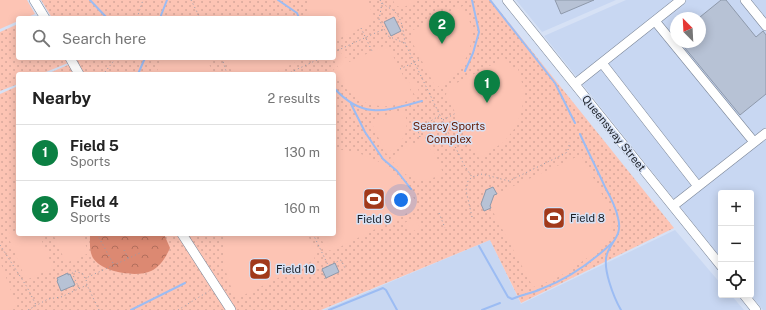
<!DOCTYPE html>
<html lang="en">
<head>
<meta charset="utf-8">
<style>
  :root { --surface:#fff; --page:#f6f6f6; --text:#222; --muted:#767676; --line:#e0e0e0; --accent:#0b8043 }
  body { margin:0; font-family:"Public Sans",sans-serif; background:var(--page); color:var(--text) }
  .controls { position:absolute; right:12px; bottom:12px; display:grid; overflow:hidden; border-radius:4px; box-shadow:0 2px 10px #0003 }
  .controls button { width:36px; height:36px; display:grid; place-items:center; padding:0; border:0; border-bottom:1px solid var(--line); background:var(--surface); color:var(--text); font:20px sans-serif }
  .compass { position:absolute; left:670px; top:12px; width:36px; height:36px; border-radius:50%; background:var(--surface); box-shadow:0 2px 10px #0003; rotate:336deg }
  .you { position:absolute; left:401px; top:200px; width:14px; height:14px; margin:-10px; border:3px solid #fff; border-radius:50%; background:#1a73e8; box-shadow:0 0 0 6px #1a73e833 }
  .badge { display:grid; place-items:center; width:26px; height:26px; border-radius:50%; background:var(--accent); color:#fff; font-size:13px; font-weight:700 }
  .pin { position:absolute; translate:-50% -33px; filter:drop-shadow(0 1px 2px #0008) }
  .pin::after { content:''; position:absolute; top:21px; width:14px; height:12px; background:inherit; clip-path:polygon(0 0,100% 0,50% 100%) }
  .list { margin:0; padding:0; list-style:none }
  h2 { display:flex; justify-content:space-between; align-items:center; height:52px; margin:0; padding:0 16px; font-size:17px }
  h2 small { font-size:13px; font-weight:400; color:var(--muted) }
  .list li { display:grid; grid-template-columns:26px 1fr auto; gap:12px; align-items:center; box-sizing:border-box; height:56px; padding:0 16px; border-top:1px solid var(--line) }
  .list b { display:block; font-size:15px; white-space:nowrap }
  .list p { margin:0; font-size:13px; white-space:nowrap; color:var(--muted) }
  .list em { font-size:13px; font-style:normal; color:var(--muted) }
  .icon { flex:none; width:22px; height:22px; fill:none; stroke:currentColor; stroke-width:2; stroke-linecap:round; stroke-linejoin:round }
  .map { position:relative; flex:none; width:766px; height:310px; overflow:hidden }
  .search { position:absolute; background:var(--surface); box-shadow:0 2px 10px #0003; left:16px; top:16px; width:320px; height:44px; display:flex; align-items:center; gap:10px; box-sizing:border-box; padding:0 14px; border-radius:4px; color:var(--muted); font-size:15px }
  .panel { position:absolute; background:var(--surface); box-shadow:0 2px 10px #0003; left:16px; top:72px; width:320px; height:164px; border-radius:4px }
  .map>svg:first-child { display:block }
  .built { fill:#c8d7f2; fill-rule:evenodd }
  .grass { fill:url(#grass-dots) }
  .forest { fill:url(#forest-crowns) }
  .pitch { fill:#fdc4b4 }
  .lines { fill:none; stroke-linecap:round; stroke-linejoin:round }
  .stream { stroke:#9cbcf3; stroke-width:2 }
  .building { fill:#b7c2d5; stroke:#8e99ab }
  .minor-casing { stroke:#7a8597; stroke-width:10 }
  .path { stroke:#949cac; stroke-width:1; stroke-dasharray:1 3; stroke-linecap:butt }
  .minor { stroke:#fff; stroke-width:9 }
  .labels { text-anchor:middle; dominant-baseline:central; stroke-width:3; stroke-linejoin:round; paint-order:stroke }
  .park-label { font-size:11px; fill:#621801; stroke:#d6e1f5 }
  .street-label { font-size:11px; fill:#1a1e25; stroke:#d6e1f5 }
  .poi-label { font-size:11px; fill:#1a1e25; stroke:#d6e1f5; text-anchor:start }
</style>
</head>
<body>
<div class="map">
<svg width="766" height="310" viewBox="0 0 766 310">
  <defs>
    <pattern id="grass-dots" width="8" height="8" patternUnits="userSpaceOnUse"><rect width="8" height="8" fill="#fdc4b4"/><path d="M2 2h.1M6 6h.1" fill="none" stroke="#d8a89b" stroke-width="1.8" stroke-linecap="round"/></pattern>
    <pattern id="forest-crowns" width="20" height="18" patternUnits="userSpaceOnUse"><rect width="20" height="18" fill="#dc8972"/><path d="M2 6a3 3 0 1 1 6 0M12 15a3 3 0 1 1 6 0" fill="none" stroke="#b26f5d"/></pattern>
  </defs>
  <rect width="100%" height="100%" fill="#d6e1f5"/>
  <!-- built -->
  <path class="built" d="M516 0H616L542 32Z
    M626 0H766V310H763L751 295V193H721V258L544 36ZM676 18H700V42H676Z
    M675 230 721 284V295H731L744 310H324L490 240 521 304Z"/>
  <!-- grass -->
  <path class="grass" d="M41 0H491L674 228 521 303 490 240 321 310H0V94L18 86V234H334V74H47L77 61 76 58H334V18H52Z
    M18 24V58H65L68 63 41 74H18V84L0 91V32Z"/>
  <!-- forest -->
  <path class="forest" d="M90 234H164L170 248C166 257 160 267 151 271 136 278 102 272 93 258 89 251 90 242 90 234Z"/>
  <!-- pitch -->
  <path class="pitch" d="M0 0H27L35 14 25 18H18V21L0 29Z
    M309 0H366L374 16 371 23 334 41V18H307Z
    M393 0H419L402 8 395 5Z
    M463 6C467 15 472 24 472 33 472 58 456 76 436 88L410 38 413 30Z
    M384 46 389 48 415 99C407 101 398 105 390 106 362 108 346 93 333 70L338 67 335 62 347 57 349 62Z
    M344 52 346 57 335 62 333 58 334 57Z
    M165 58H206L214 74H155Z
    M225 58H304L272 74H233Z
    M505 58 511 69H518L524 90 522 111 515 128 504 142 479 158 446 95 447 88Z
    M413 78 420 94 415 96 408 80Z
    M404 110C411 131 404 143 386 154L372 124 375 118Z
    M421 138 427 140 431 150 433 149 443 173C420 187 405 178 390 158L411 143 412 145Z
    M335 149C377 153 399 171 419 207L332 251 326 249 319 234H334Z
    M581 155C590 173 611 206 613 225 614 229 612 235 610 239 605 249 593 254 584 260 568 272 552 282 533 287L490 206 494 195Z
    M415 218 418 222 411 226 418 223 420 228 409 233 404 223Z
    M18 230V234H39L53 268 26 280 7 234Z
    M53 234H81L89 253 66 263Z
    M226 234H307L316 251 314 260 236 299C227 278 219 257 226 234Z
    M0 261 17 307 8 310H0Z"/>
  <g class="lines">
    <!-- stream -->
    <path class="stream" d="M90 0 107 18
      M278 0 297 13 299 18
      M490 0 555 83 575 123
      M160 18 167 0
      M465 71 473 53 479 32 472 0
      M138 74 145 58
      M334 88C363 120 385 111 422 101
      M351 104 365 132 383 159 397 171 411 189
      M580 134C588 152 597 169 605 187 610 196 616 207 618 218 623 236 611 241 607 254 602 268 614 298 621 310
      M479 246 508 297 512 299C522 295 532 293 541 289 568 279 593 261 613 242
      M131 310 185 283
      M329 310 383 288 386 290 397 310
      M482 310 500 303"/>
  </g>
  <!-- building -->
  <path class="building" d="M555 0H594L561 14Z
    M721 0H726L756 37 763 31 766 35V94L740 115 680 42H700V17Z
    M394 17 401 31 391 36 384 22Z
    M493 187 497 194 494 195 490 206 491 208 484 211 481 204 486 190Z
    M335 263 339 272 326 278 322 269Z
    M68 273V275L70 274 75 285 61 291 57 281 58 280 57 278Z"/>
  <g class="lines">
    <!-- minor casing -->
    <g class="minor-casing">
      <path id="minor" d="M34 0 45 18
        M507 0 721 266
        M745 0 766 26
        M655 21 754 142
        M70 58 79 74
        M602 63 697 185
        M575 84 681 0
        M673 206 766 133
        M182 234 231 310
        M744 295 756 310"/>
    </g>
    <!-- path -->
    <path class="path" d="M191 0 200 18
      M380 0C383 5 388 7 393 10 403 19 403 31 405 43L464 165 472 177
      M382 3 379 20 388 36 404 43
      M137 18 143 0
      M361 28 372 51
      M334 52 384 29
      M222 58 227 74
      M400 69 421 59
      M105 72 116 58
      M287 74 321 58
      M443 120 456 113
      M420 137 418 131 419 128 439 116
      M439 213 445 228
      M472 217 466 190 468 181 472 177 482 174 509 181 566 153 569 148V142
      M97 234 114 265
      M313 234 328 265
      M0 245 27 287 36 305
      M124 250 128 258
      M325 279 321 269 341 260 346 270
      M73 286 75 290
      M79 288 72 273 75 271 83 274 86 280
      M28 310 48 299 61 297 87 285
      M99 310 87 285 86 281 88 277 142 252
      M178 310 209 291"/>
    <!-- minor -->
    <use href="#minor" class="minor"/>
  </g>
  <!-- icons -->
  <defs>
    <g id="stadium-square" transform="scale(1.15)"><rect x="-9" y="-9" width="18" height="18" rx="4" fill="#a1391a" stroke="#d6e1f5"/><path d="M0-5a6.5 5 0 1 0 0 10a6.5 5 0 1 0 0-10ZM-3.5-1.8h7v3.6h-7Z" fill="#fff"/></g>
  </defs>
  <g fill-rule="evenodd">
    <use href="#stadium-square" x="374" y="199"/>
    <use href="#stadium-square" x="554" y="218"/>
    <use href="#stadium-square" x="260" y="269"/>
  </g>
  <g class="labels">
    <!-- park labels -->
    <g class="park-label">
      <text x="449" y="126">Searcy Sports<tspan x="449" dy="13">Complex</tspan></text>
    </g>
    <!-- street labels -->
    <g class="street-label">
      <text transform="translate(614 133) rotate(51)">Queensway Street</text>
    </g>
    <!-- poi labels -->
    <g class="poi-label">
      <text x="570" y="218">Field 8</text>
      <text x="374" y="219" text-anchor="middle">Field 9</text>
      <text x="276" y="269">Field 10</text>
    </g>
  </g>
</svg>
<div class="controls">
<button>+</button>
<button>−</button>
<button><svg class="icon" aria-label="locate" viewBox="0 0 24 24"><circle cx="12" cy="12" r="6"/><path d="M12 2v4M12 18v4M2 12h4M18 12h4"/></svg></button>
</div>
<svg class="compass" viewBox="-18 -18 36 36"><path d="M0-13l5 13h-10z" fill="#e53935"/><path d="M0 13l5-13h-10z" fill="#767676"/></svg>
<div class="you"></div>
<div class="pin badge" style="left:487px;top:103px">1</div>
<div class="pin badge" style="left:442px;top:44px">2</div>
<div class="search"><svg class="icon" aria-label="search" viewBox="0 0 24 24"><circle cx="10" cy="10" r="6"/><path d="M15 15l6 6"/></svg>Search here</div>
<section class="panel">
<h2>Nearby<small>2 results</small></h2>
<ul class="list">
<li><span class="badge">1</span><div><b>Field 5</b><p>Sports</p></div><em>130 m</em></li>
<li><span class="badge">2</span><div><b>Field 4</b><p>Sports</p></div><em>160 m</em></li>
</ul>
</section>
</div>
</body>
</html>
